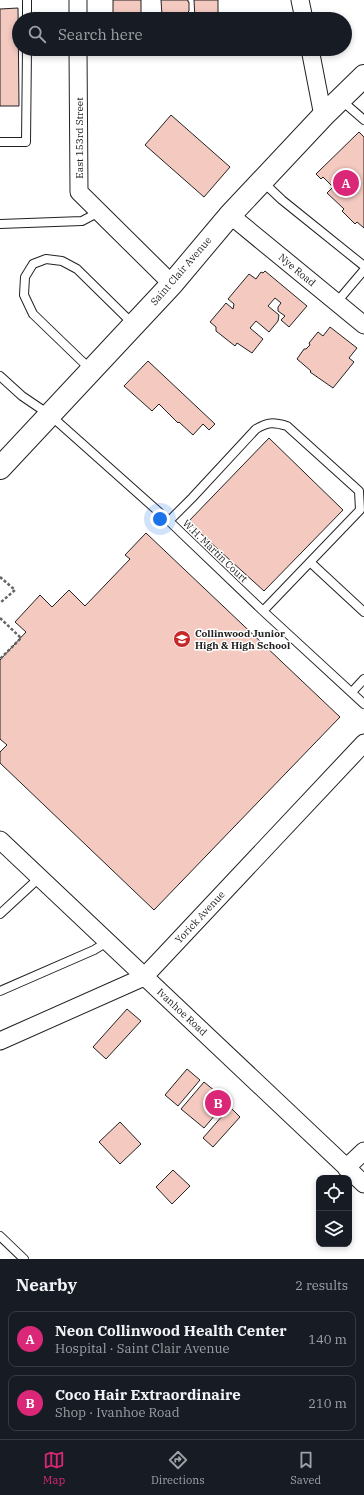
<!DOCTYPE html>
<html lang="en">
<head>
<meta charset="utf-8">
<style>
  :root { --surface:#171b24; --page:#20242c; --text:#f1f3f6; --muted:#9ea1a6; --line:#363941; --accent:#db2777 }
  body { margin:0; font-family:"IBM Plex Serif",serif; background:var(--page); color:var(--text) }
  .controls { position:absolute; right:12px; bottom:12px; display:grid; overflow:hidden; border-radius:8px; box-shadow:0 2px 6px #0003 }
  .controls button { width:36px; height:36px; display:grid; place-items:center; padding:0; border:0; border-bottom:1px solid var(--line); background:var(--surface); color:var(--text); font:20px sans-serif }
  .you { position:absolute; left:160px; top:519px; width:14px; height:14px; margin:-10px; border:3px solid #fff; border-radius:50%; background:#1a73e8; box-shadow:0 0 0 6px #1a73e833 }
  .badge { display:grid; place-items:center; width:26px; height:26px; border-radius:50%; background:var(--accent); color:#fff; font-size:13px; font-weight:700 }
  .pin { position:absolute; translate:-50% -50%; border:2px solid #fff; box-shadow:0 1px 4px #0006 }
  .list { margin:0; padding:0; list-style:none }
  h2 { display:flex; justify-content:space-between; align-items:center; height:52px; margin:0; padding:0 16px; font-size:17px }
  h2 small { font-size:13px; font-weight:400; color:var(--muted) }
  .list li { display:grid; grid-template-columns:26px 1fr auto; gap:12px; align-items:center; box-sizing:border-box; height:56px; margin:0 8px 8px; padding:0 8px; border:1px solid var(--line); border-radius:8px }
  .list b { display:block; font-size:15px; white-space:nowrap }
  .list p { margin:0; font-size:13px; white-space:nowrap; color:var(--muted) }
  .list em { font-size:13px; font-style:normal; color:var(--muted) }
  .icon { flex:none; width:22px; height:22px; fill:none; stroke:currentColor; stroke-width:2; stroke-linecap:round; stroke-linejoin:round }
  .map { position:relative; flex:none; width:364px; height:1259px; overflow:hidden }
  .search { position:absolute; background:var(--surface); box-shadow:0 2px 6px #0003; left:12px; right:12px; top:12px; height:44px; display:flex; align-items:center; gap:10px; box-sizing:border-box; padding:0 14px; border-radius:22px; color:var(--muted); font-size:15px }
  .sheet { height:180px; background:var(--surface) }
  nav { display:flex; justify-content:space-around; align-items:center; box-sizing:border-box; height:56px; border-top:1px solid var(--line); background:var(--surface); font-size:11px; color:var(--muted) }
  nav a { display:grid; justify-items:center; gap:2px }
  nav .on { color:var(--accent) }
  .map>svg:first-child { display:block }
  .building { fill:#f3c9c0; stroke:#222 }
  .lines { fill:none; stroke-linecap:round; stroke-linejoin:round }
  .lane-casing { stroke:#222; stroke-width:10 }
  .street-casing { stroke:#222; stroke-width:19 }
  .secondary-casing { stroke:#222; stroke-width:24 }
  .path { stroke:#646464; stroke-width:2.5; stroke-dasharray:3 2; stroke-linecap:butt }
  .lane { stroke:#fff; stroke-width:8 }
  .street { stroke:#fff; stroke-width:17 }
  .secondary { stroke:#fff; stroke-width:22 }
  .labels { text-anchor:middle; dominant-baseline:central; stroke-width:3; stroke-linejoin:round; paint-order:stroke }
  .street-label { font-size:10px; fill:#222; stroke:#fff }
  .poi-label { font-size:10px; font-weight:bold; fill:#222; stroke:#fff; text-anchor:start }
</style>
</head>
<body>
<div class="map">
<svg width="364" height="1259" viewBox="0 0 364 1259">
  <rect width="100%" height="100%" fill="#fff"/>
  <!-- building -->
  <path class="building" d="M113 0H141V13H143V19H115V15H113Z
    M161 0H188V2H189V11L187 13V19H165V15H162Z
    M194 0H218V19H195Z
    M18 8 19 106H0V9Z
    M171 115 230 167 204 197 145 145Z
    M359 132 364 137V228L357 222 355 224 342 211 344 209 327 193 333 187 323 177 321 179 316 174Z
    M265 271 307 306 289 327 281 320 285 316 278 311V307L281 303 275 298 268 306 279 315 278 321 269 332 256 321 250 328 263 339 252 353 237 343 235 346 216 331V327L210 322 226 303 233 309 234 304 228 299 249 274 256 279 261 272 263 273Z
    M330 327 357 348 349 358 354 362 333 388 310 372 311 371 297 359 304 349H306L310 345 309 343 318 332 323 336Z
    M148 361 215 424 209 430 203 424 193 435 179 422 178 423 159 404 152 411 124 386Z
    M269 438 343 510 264 591 188 522Z
    M146 533 340 717 154 910 0 763V752L7 745 0 739V660L26 632 15 622 40 595 52 607 69 590 85 606 130 559 125 555Z
    M127 1009 141 1021 106 1059 93 1047Z
    M187 1069 200 1080 178 1106 165 1095Z
    M204 1082 227 1101 204 1128 181 1109Z
    M230 1107 240 1117 213 1147 203 1138Z
    M120 1122 141 1144 120 1164 99 1142Z
    M173 1170 190 1186 172 1204 156 1187Z"/>
  <g class="lines">
    <!-- lane casing -->
    <g class="lane-casing">
      <path id="lane" d="M27 19V0
        M341 100 364 120
        M0 142H26L27 49
        M263 182 282 200 364 266
        M0 224 82 221 99 212
        M336 303 364 270
        M90 369 33 314 24 295 25 277 33 264 46 259 62 261 77 269 133 324
        M0 376 22 396 50 415 169 521 263 611 364 704
        M169 521 192 498 256 429C268 422 273 422 287 426L359 491 360 510 263 611
        M310 562 364 612
        M352 692 364 679
        M0 914 39 878
        M0 991 94 950 107 942
        M0 1236 24 1259"/>
    </g>
    <!-- street casing -->
    <g class="street-casing">
      <path id="street" d="M78 0V19
        M300 0 304 19
        M78 49 79 192 172 284
        M310 49 323 116
        M230 215 364 325
        M0 840 364 1184
        M0 1041 144 977 364 743
        M346 1168 364 1151"/>
    </g>
    <!-- secondary casing -->
    <g class="secondary-casing">
      <path id="secondary" d="M0 468 172 284 230 215 323 116 364 76"/>
    </g>
    <!-- path -->
    <path class="path" d="M0 577 15 590 0 603
      M0 618 21 638 0 659"/>
    <!-- lane -->
    <use href="#lane" class="lane"/>
    <!-- street -->
    <use href="#street" class="street"/>
    <!-- secondary -->
    <use href="#secondary" class="secondary"/>
  </g>
  <!-- icons -->
  <defs>
    <g id="school-disc" transform="scale(0.9)"><circle r="9.5" fill="#c62828" stroke="#fff"/><path d="M0-5L7-2L0 1L-7-2ZM-4 1L0 2.5L4 1V4Q0 6-4 4Z" fill="#fff"/></g>
  </defs>
  <g fill-rule="evenodd">
    <use href="#school-disc" x="182" y="639"/>
  </g>
  <g class="labels">
    <!-- street labels -->
    <g class="street-label">
      <text transform="translate(79 138) rotate(-90)">East 153rd Street</text>
      <text transform="translate(297 270) rotate(40)">Nye Road</text>
      <text transform="translate(181 271) rotate(-49)">Saint Clair Avenue</text>
      <text transform="translate(215 551) rotate(44)">W.H. Martin Court</text>
      <text transform="translate(200 917) rotate(-47)">Yorick Avenue</text>
      <text transform="translate(182 1012) rotate(43)">Ivanhoe Road</text>
    </g>
    <!-- poi labels -->
    <g class="poi-label">
      <text x="195" y="633">Collinwood Junior<tspan x="195" dy="12">High &amp; High School</tspan></text>
    </g>
  </g>
</svg>
<div class="controls">
<button><svg class="icon" aria-label="locate" viewBox="0 0 24 24"><circle cx="12" cy="12" r="6"/><path d="M12 2v4M12 18v4M2 12h4M18 12h4"/></svg></button>
<button><svg class="icon" aria-label="layers" viewBox="0 0 24 24"><path d="M12 4l9 5-9 5-9-5zM3 14l9 5 9-5"/></svg></button>
</div>
<div class="you"></div>
<div class="pin badge" style="left:346px;top:183px">A</div>
<div class="pin badge" style="left:218px;top:1103px">B</div>
<div class="search"><svg class="icon" aria-label="search" viewBox="0 0 24 24"><circle cx="10" cy="10" r="6"/><path d="M15 15l6 6"/></svg>Search here</div>
</div>
<section class="sheet">
<h2>Nearby<small>2 results</small></h2>
<ul class="list">
<li><span class="badge">A</span><div><b>Neon Collinwood Health Center</b><p>Hospital · Saint Clair Avenue</p></div><em>140 m</em></li>
<li><span class="badge">B</span><div><b>Coco Hair Extraordinaire</b><p>Shop · Ivanhoe Road</p></div><em>210 m</em></li>
</ul>
</section>
<nav>
<a class="on"><svg class="icon" aria-label="map" viewBox="0 0 24 24"><path d="M3 6l6-2 6 2 6-2v14l-6 2-6-2-6 2zM9 4v14M15 6v14"/></svg>Map</a>
<a><svg class="icon" aria-label="directions" viewBox="0 0 24 24"><path d="M12 3l9 9-9 9-9-9zM9 14v-3h6M13 9l2 2-2 2"/></svg>Directions</a>
<a><svg class="icon" aria-label="saved" viewBox="0 0 24 24"><path d="M7 4h10v16l-5-4-5 4z"/></svg>Saved</a>
</nav>
</body>
</html>
